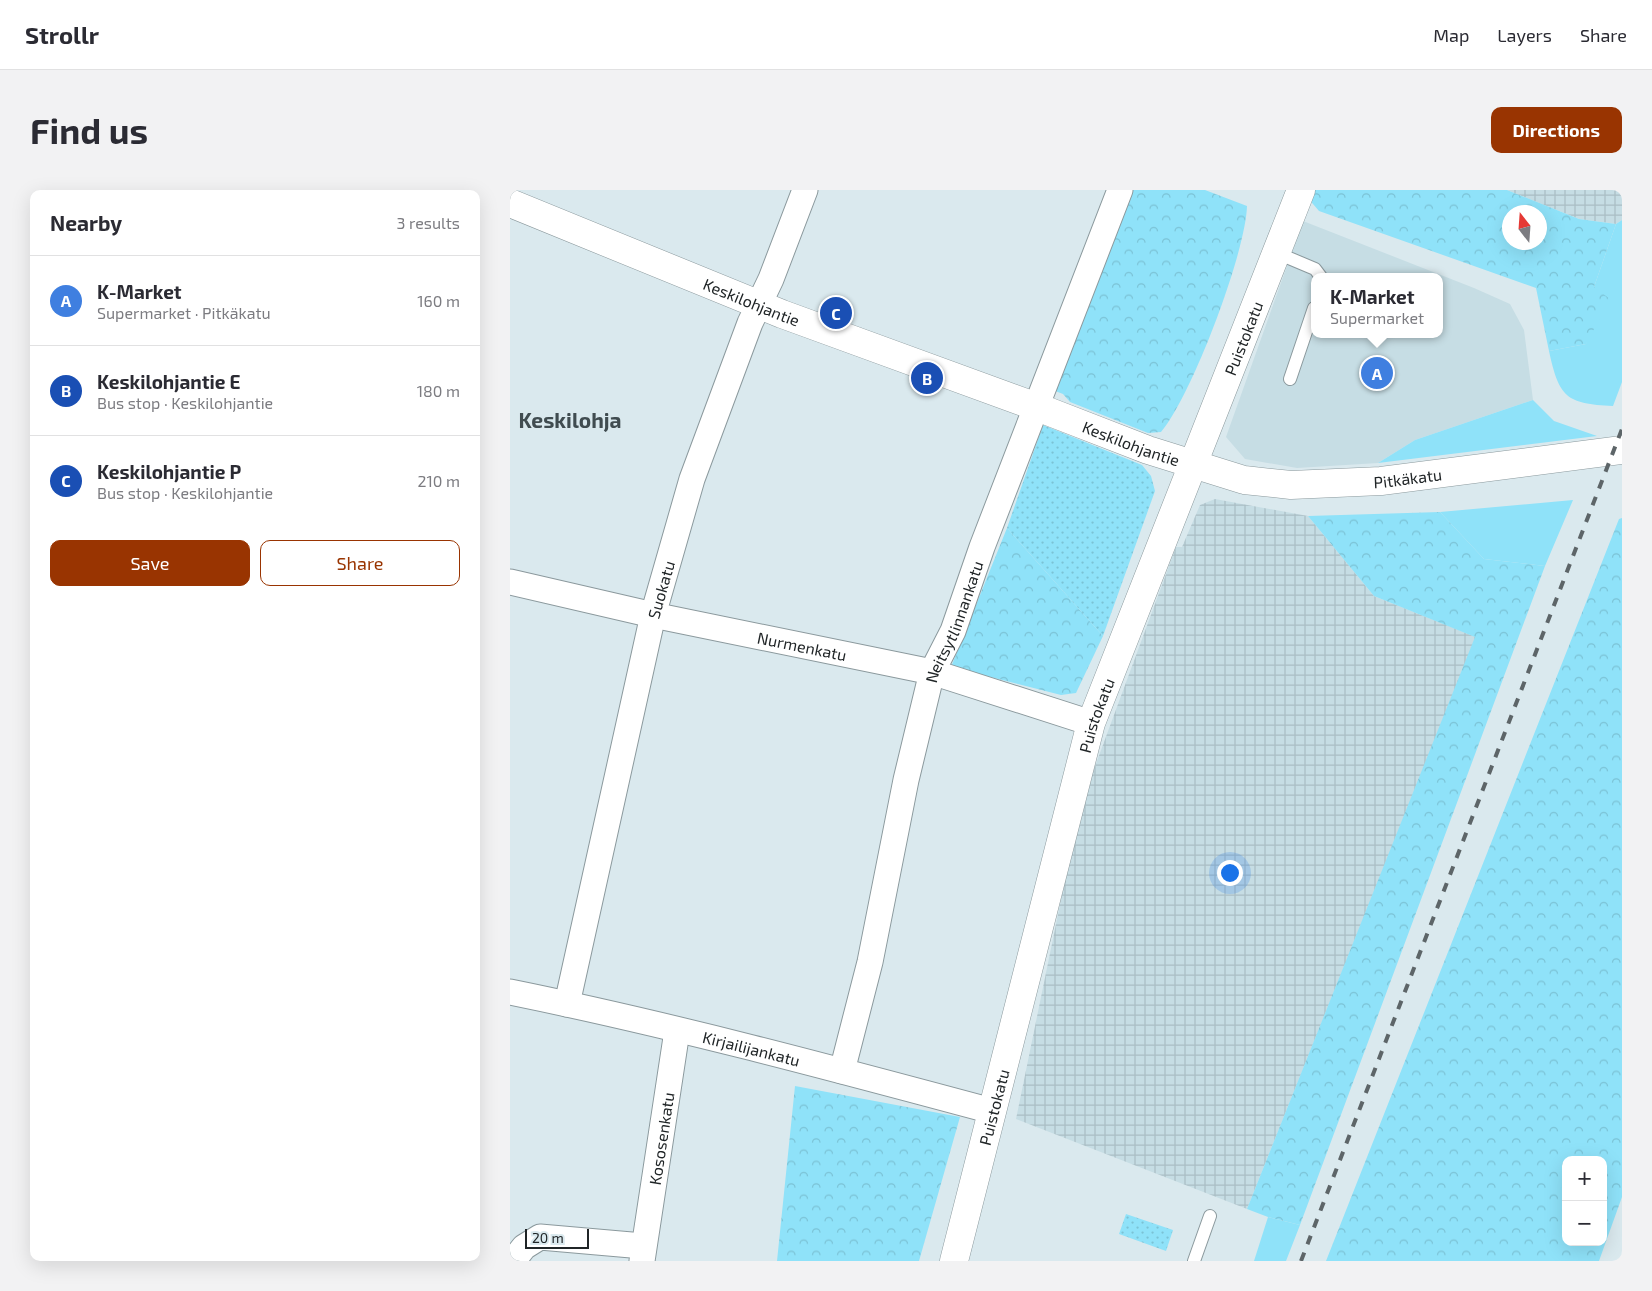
<!DOCTYPE html>
<html lang="en">
<head>
<meta charset="utf-8">
<style>
  :root { --surface:#fff; --page:#f2f2f3; --text:#2b2b33; --muted:#7c7c81; --line:#e1e1e2; --accent:#993401 }
  body { margin:0; font-family:"Exo 2",sans-serif; background:var(--page); color:var(--text) }
  .controls { position:absolute; right:15px; bottom:15px; display:grid; overflow:hidden; border-radius:10px; box-shadow:0 5px 20px #0002 }
  .controls button { width:45px; height:45px; display:grid; place-items:center; padding:0; border:0; border-bottom:1px solid var(--line); background:var(--surface); color:var(--text); font:25px sans-serif }
  .compass { position:absolute; left:992px; top:15px; width:45px; height:45px; border-radius:50%; background:var(--surface); box-shadow:0 5px 20px #0002; rotate:343deg }
  .scale { position:absolute; left:15px; bottom:12px; width:64px; box-sizing:border-box; padding-left:5px; border:2px solid #202527; border-top:0; font-size:14px; line-height:18px; white-space:nowrap; color:#202527; -webkit-text-stroke:4px #dae9ee; paint-order:stroke }
  .you { position:absolute; left:719px; top:682px; width:18px; height:18px; margin:-12px; border:4px solid #fff; border-radius:50%; background:#1a73e8; box-shadow:0 0 0 8px #1a73e833 }
  .badge { display:grid; place-items:center; width:32px; height:32px; border-radius:50%; background:var(--accent); color:#fff; font-size:16px; font-weight:700 }
  .pin { position:absolute; translate:-50% -50%; border:2px solid #fff; box-shadow:0 1px 5px #0006 }
  .popup { position:absolute; left:801px; top:83px; width:132px; height:65px; box-sizing:border-box; display:grid; place-content:center; border-radius:10px; background:var(--surface); filter:drop-shadow(0 1px 4px #0005); font-size:16px; white-space:nowrap; color:var(--muted) }
  .popup b { font-size:19px; color:var(--text) }
  .popup::after { content:''; position:absolute; left:50%; top:100%; margin-left:-10px; border:10px solid transparent; border-top-color:var(--surface) }
  .list { margin:0; padding:0; list-style:none }
  h2 { display:flex; justify-content:space-between; align-items:center; height:65px; margin:0; padding:0 20px; font-size:21px }
  h2 small { font-size:16px; font-weight:400; color:var(--muted) }
  .list li { display:grid; grid-template-columns:32px 1fr auto; gap:15px; align-items:center; box-sizing:border-box; height:90px; padding:0 20px; border-top:1px solid var(--line) }
  .list b { display:block; font-size:19px; white-space:nowrap }
  .list p { margin:0; font-size:16px; white-space:nowrap; color:var(--muted) }
  .list em { font-size:16px; font-style:normal; color:var(--muted) }
  .actions { display:flex; gap:10px; padding:15px 20px }
  .actions a { flex:1; padding:11px 0; border:1px solid var(--accent); border-radius:10px; text-align:center; font-size:18px; color:var(--accent) }
  .actions .main { background:var(--accent); color:#fff }
  .map { position:relative; flex:none; width:1112px; height:1071px; overflow:hidden; border-radius:10px }
  header { display:flex; align-items:center; gap:30px; box-sizing:border-box; height:70px; padding:0 25px; background:var(--surface); border-bottom:1px solid var(--line) }
  header strong { font-size:24px }
  nav { display:flex; gap:28px; margin-inline-start:auto; font-size:18px }
  .intro { display:flex; align-items:center; justify-content:space-between; box-sizing:border-box; height:120px; padding:0 30px }
  h1 { margin:0; font-size:35px }
  .button { padding:12px 22px; border-radius:10px; background:var(--accent); color:#fff; font-size:18px; font-weight:700 }
  main { display:flex; gap:30px; padding:0 30px }
  aside { flex:1; background:var(--surface); border-radius:10px; box-shadow:0 5px 20px #0002 }
  .map>svg:first-child { display:block }
  .built { fill:#c6dde4; fill-rule:evenodd }
  .industrial { fill:url(#industrial-grid) }
  .grass { fill:#8fe2f9 }
  .forest { fill:url(#forest-crowns); fill-rule:evenodd }
  .park { fill:url(#park-dots) }
  .lines { fill:none; stroke-linecap:round; stroke-linejoin:round }
  .service-casing { stroke:#8b999d; stroke-width:14 }
  .minor-casing { stroke:#8b999d; stroke-width:27 }
  .tertiary-casing { stroke:#8b999d; stroke-width:29 }
  .service { stroke:#fff; stroke-width:12 }
  .minor { stroke:#fff; stroke-width:25 }
  .tertiary { stroke:#fff; stroke-width:28 }
  .rail { stroke:#5d6568; stroke-width:4; stroke-dasharray:9 9; stroke-linecap:butt }
  .labels { text-anchor:middle; dominant-baseline:central; stroke-width:4; stroke-linejoin:round; paint-order:stroke }
  .street-label { font-size:16px; fill:#202527; stroke:#dae9ee }
  .district-label { font-size:21px; font-weight:bold; fill:#404c50; stroke:#dae9ee }
</style>
</head>
<body>
<header>
<strong>Strollr</strong>
<nav><a>Map</a><a>Layers</a><a>Share</a></nav>
</header>
<div class="intro"><h1>Find us</h1><a class="button">Directions</a></div>
<main>
<aside>
<h2>Nearby<small>3 results</small></h2>
<ul class="list">
<li><span class="badge" style="background:#3f7fe0">A</span><div><b>K-Market</b><p>Supermarket · Pitkäkatu</p></div><em>160 m</em></li>
<li><span class="badge" style="background:#1a4fb4">B</span><div><b>Keskilohjantie E</b><p>Bus stop · Keskilohjantie</p></div><em>180 m</em></li>
<li><span class="badge" style="background:#1a4fb4">C</span><div><b>Keskilohjantie P</b><p>Bus stop · Keskilohjantie</p></div><em>210 m</em></li>
</ul>
<div class="actions"><a class="main">Save</a><a>Share</a></div>
</aside>
<div class="map">
<svg width="1112" height="1071" viewBox="0 0 1112 1071">
  <defs>
    <pattern id="industrial-grid" width="8" height="8" patternUnits="userSpaceOnUse" patternTransform="scale(1.25)"><rect width="8" height="8" fill="#c6dde4"/><path d="M0 4h8M4 0v8" fill="none" stroke="#aabec4"/></pattern>
    <pattern id="forest-crowns" width="20" height="18" patternUnits="userSpaceOnUse" patternTransform="scale(1.25)"><rect width="20" height="18" fill="#8fe2f9"/><path d="M2 6a3 3 0 1 1 6 0M12 15a3 3 0 1 1 6 0" fill="none" stroke="#7bc2d5"/></pattern>
    <pattern id="park-dots" width="8" height="8" patternUnits="userSpaceOnUse" patternTransform="scale(1.25)"><rect width="8" height="8" fill="#8fe2f9"/><path d="M2 2h.1M6 6h.1" fill="none" stroke="#7bc2d5" stroke-width="1.8" stroke-linecap="round"/></pattern>
  </defs>
  <rect width="100%" height="100%" fill="#dae9ee"/>
  <!-- built -->
  <path class="built" d="M793 31 964 98 1000 114 1014 140 1023 210 905 250 868 273 787 278 735 269 716 247ZM804 87H930V144H804Z"/>
  <!-- industrial -->
  <path class="industrial" d="M997 0H1112V30L1106 34 1069 29Z
    M705 309 798 326 864 406 966 447 737 1019 506 929 570 617 666 357H672L690 315Z"/>
  <!-- grass -->
  <path class="grass" d="M1112 30V192L1103 216C1056 214 1049 207 1039 161L1076 154 1084 97 1106 34Z
    M1023 210 1044 231 1087 246 868 273 905 250Z
    M1063 310 1035 376 974 369 930 322Z
    M758 1027 790 1035 776 1071H744Z"/>
  <!-- forest -->
  <path class="forest" d="M621 0H695L737 16C736 62 681 208 651 242L638 243 560 212 553 204 540 199Z
    M800 0H997L1069 29 1106 34 1084 97 1100 109 1076 154 1039 161 1026 98 809 21 797 7ZM999 22H1030V52H999Z
    M930 322 974 369 1035 376 790 1035 758 1027 737 1019 965 447 864 406 798 326Z
    M1112 328V1007L1089 1071H816L1109 329ZM1056 970H1093V1052H1056Z
    M497 338 593 446 566 503 551 505 441 477Z
    M285 896 450 927 409 1071H267Z"/>
  <!-- park -->
  <path class="park" d="M533 235 632 275 641 286 645 301 593 446 497 338Z
    M616 1024 663 1040 656 1061 609 1044Z"/>
  <g class="lines">
    <!-- service casing -->
    <g class="service-casing">
      <path id="service" d="M767 63 805 79 811 87
        M780 189 804 118
        M684 1071 700 1026"/>
    </g>
    <!-- minor casing -->
    <g class="minor-casing">
      <g id="minor">
        <path id="s1" d="M0 392 143 425 422 482 581 533"/>
        <path id="s2" d="M0 802C162 835 322 878 482 921"/>
        <path id="s3" d="M57 814 143 425 182 289 240 133 261 89 295 0"/>
        <path id="s4" d="M332 881 360 772 396 590 422 482 443 441 472 357 610 0"/>
        <path d="M3 1071 14 1057 30 1047 133 1056"/>
        <path id="s5" d="M132 1071 167 841"/>
      </g>
    </g>
    <!-- tertiary casing -->
    <g class="tertiary-casing">
      <g id="tertiary">
        <path id="s6" d="M0 13 272 124 527 217 638 260 734 290 781 295 871 291 1112 260"/>
        <path id="s7" d="M444 1071 581 533 791 0"/>
      </g>
    </g>
    <!-- service -->
    <use href="#service" class="service"/>
    <!-- minor -->
    <use href="#minor" class="minor"/>
    <!-- tertiary -->
    <use href="#tertiary" class="tertiary"/>
    <!-- rail -->
    <path class="rail" d="M791 1071 1112 239"/>
  </g>
  <g class="labels">
    <!-- street labels -->
    <g class="street-label">
      <text stroke="none"><textPath href="#s6" startOffset="261">Keskilohjantie</textPath></text>
      <text stroke="none"><textPath href="#s7" startOffset="969">Puistokatu</textPath></text>
      <text stroke="none"><textPath href="#s6" startOffset="666">Keskilohjantie</textPath></text>
      <text stroke="none"><textPath href="#s6" startOffset="949">Pitkäkatu</textPath></text>
      <text stroke="none"><textPath href="#s3" startOffset="425">Suokatu</textPath></text>
      <text stroke="none"><textPath href="#s4" startOffset="464">Neitsytlinnankatu</textPath></text>
      <text stroke="none"><textPath href="#s1" startOffset="299">Nurmenkatu</textPath></text>
      <text stroke="none"><textPath href="#s7" startOffset="564">Puistokatu</textPath></text>
      <text stroke="none"><textPath href="#s2" startOffset="248">Kirjailijankatu</textPath></text>
      <text stroke="none"><textPath href="#s7" startOffset="159">Puistokatu</textPath></text>
      <text stroke="none"><textPath href="#s5" startOffset="124">Kososenkatu</textPath></text>
    </g>
    <!-- district labels -->
    <g class="district-label">
      <text x="60" y="229">Keskilohja</text>
    </g>
  </g>
</svg>
<div class="controls">
<button>+</button>
<button>−</button>
</div>
<svg class="compass" viewBox="-18 -18 36 36"><path d="M0-13l5 13h-10z" fill="#e53935"/><path d="M0 13l5-13h-10z" fill="#7c7c81"/></svg>
<div class="scale">20 m</div>
<div class="you"></div>
<div class="pin badge" style="left:867px;top:183px;background:#3f7fe0">A</div>
<div class="popup"><b>K-Market</b>Supermarket</div>
<div class="pin badge" style="left:417px;top:188px;background:#1a4fb4">B</div>
<div class="pin badge" style="left:326px;top:123px;background:#1a4fb4">C</div>
</div>
</main>
</body>
</html>
